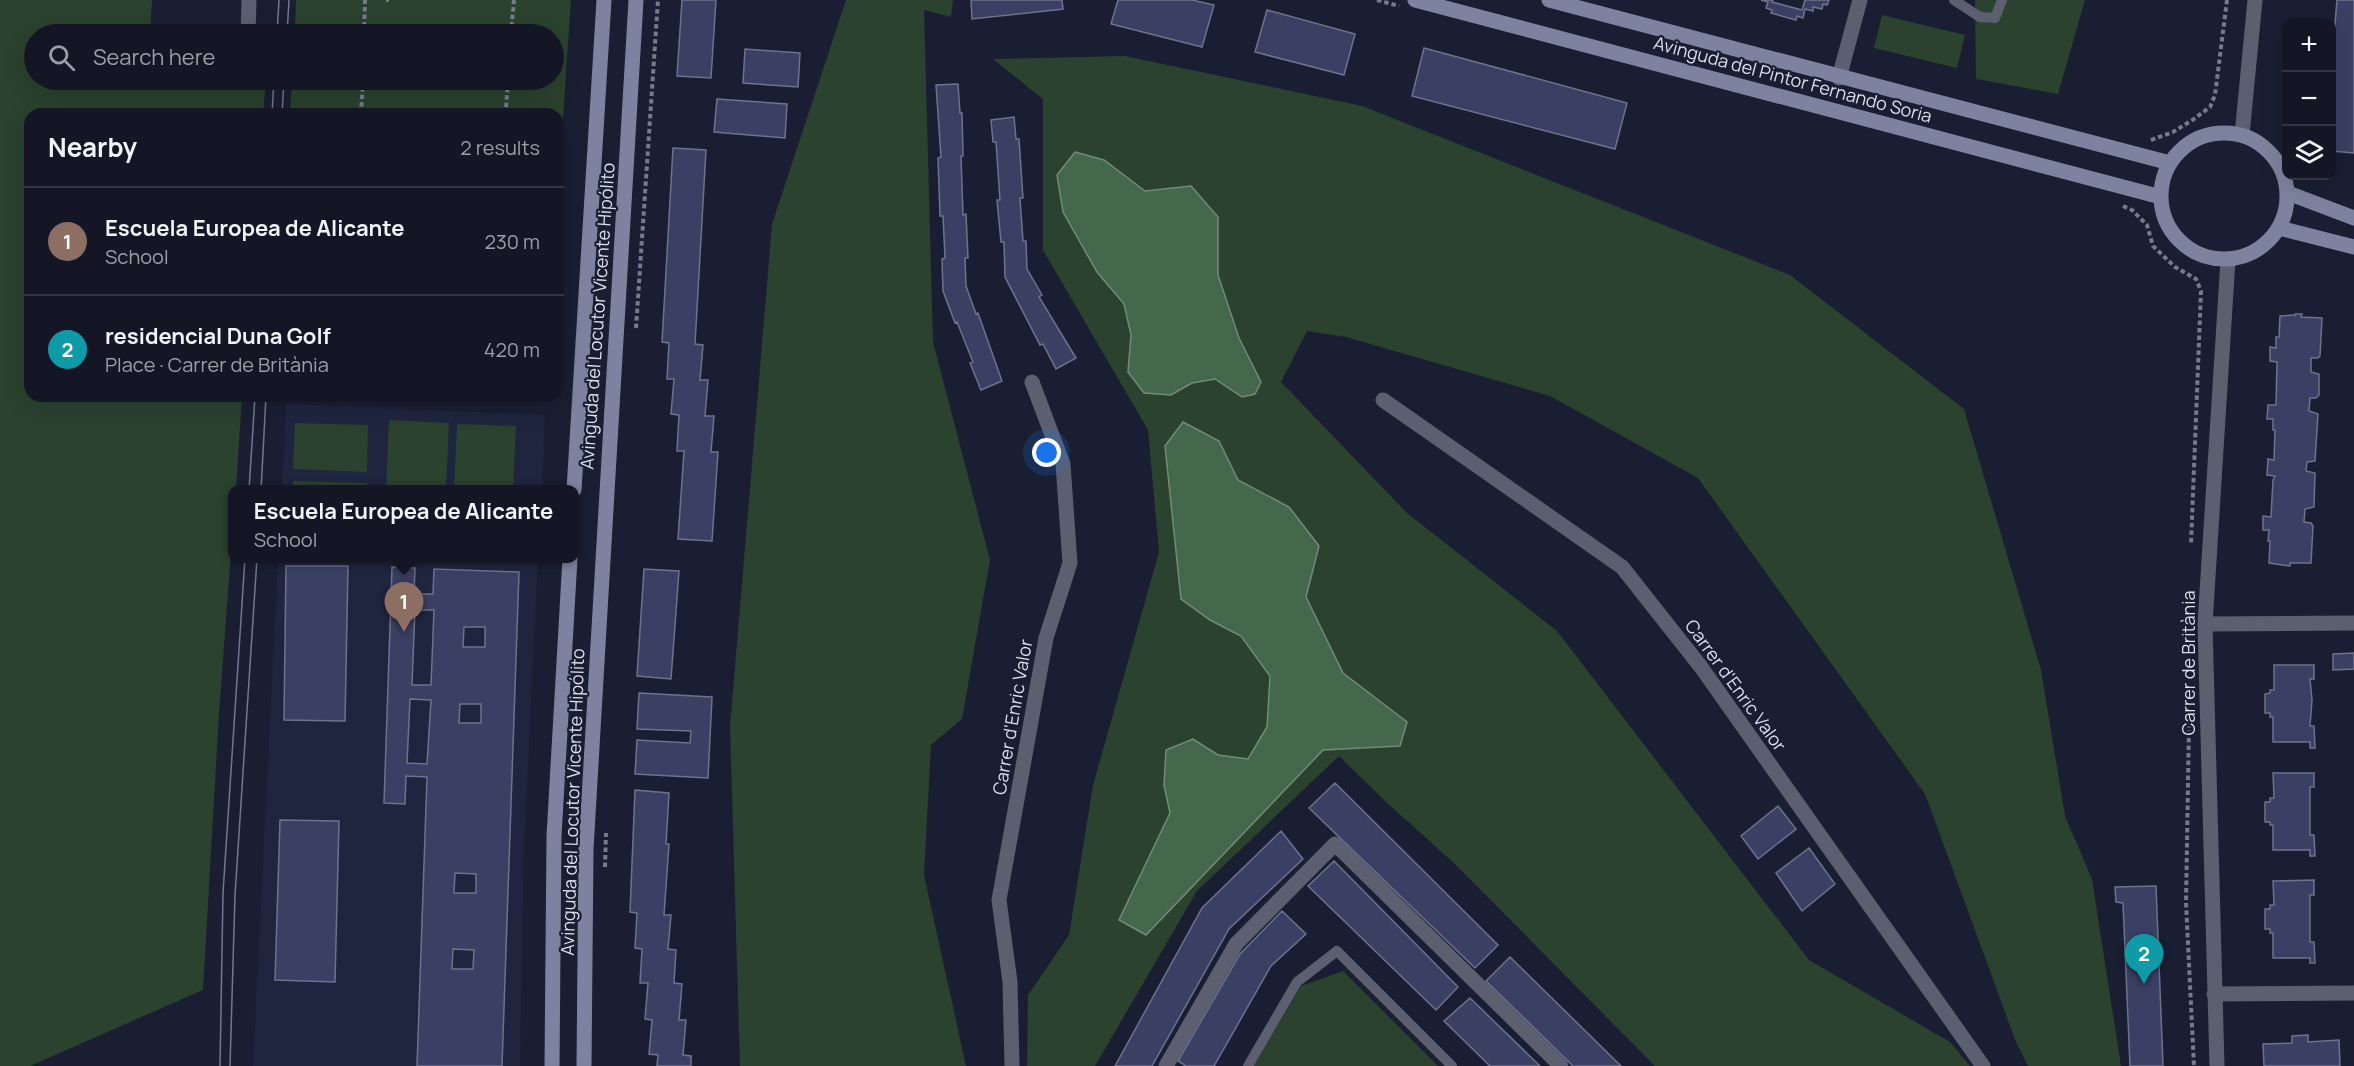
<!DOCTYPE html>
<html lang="en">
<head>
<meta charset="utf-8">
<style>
  :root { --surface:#141626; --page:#1d1f2e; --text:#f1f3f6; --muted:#9d9fa7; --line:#333543; --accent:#51d674 }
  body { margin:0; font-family:Manrope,sans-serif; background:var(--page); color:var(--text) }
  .controls { position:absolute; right:18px; top:18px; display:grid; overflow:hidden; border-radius:12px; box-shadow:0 6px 24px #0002 }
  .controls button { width:54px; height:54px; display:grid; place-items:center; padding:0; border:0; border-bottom:2px solid var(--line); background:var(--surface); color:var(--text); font:30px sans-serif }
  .you { position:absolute; left:1047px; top:453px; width:21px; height:21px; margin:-15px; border:4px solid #fff; border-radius:50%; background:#1a73e8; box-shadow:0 0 0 9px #1a73e833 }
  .badge { display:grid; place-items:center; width:39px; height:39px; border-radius:50%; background:var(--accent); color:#fff; font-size:20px; font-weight:700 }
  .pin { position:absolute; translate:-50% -50px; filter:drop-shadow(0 2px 3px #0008) }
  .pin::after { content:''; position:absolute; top:32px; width:21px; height:18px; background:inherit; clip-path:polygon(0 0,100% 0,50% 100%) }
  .popup { position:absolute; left:228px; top:485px; width:351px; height:78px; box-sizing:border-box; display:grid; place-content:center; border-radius:12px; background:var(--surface); filter:drop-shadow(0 2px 4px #0005); font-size:20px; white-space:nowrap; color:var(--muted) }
  .popup b { font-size:22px; color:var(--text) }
  .popup::after { content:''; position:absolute; left:50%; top:100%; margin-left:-12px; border:12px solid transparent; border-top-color:var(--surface) }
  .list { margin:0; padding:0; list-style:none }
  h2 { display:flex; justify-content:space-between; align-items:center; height:78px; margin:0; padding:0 24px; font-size:26px }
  h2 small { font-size:20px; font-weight:400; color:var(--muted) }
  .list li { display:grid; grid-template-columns:39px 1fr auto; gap:18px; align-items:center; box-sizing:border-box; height:108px; padding:0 24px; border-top:2px solid var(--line) }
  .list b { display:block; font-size:22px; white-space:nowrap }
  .list p { margin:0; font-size:20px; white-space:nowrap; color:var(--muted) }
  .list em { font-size:20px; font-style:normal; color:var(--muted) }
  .icon { flex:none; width:33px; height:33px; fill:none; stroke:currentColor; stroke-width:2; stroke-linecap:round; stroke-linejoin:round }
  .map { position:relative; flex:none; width:2354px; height:1066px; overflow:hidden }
  .search { position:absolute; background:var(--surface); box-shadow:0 6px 24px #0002; left:24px; top:24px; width:540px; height:66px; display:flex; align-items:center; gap:15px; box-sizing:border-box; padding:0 21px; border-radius:33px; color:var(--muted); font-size:22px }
  .panel { position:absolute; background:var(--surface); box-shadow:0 6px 24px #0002; left:24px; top:108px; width:540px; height:294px; border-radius:18px }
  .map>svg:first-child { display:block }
  .built { fill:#20253f }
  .green { fill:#2a422e }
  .water { fill:#45674b; stroke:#728b7c; stroke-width:1.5 }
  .building { fill:#3a4063; stroke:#6d738b; stroke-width:1.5; fill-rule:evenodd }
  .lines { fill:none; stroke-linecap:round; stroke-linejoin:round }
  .path { stroke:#777a8b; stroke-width:4; stroke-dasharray:4.5 3; stroke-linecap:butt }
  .lane { stroke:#5b5f70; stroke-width:10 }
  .street { stroke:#5b5f70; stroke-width:15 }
  .secondary { stroke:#7d839e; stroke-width:15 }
  .tram { stroke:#747889; stroke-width:1.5 }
  .labels { text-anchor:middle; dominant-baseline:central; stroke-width:4.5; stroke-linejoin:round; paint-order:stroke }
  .street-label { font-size:18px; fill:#dcdfed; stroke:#1a1e32 }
</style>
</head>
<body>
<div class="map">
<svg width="2354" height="1066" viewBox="0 0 2354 1066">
  <rect width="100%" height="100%" fill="#1a1e32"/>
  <!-- built -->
  <path class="built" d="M286 404 545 415 542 489 282 490Z
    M278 559H538L524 848 520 1066H253Z"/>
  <!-- green -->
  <path class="green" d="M0 0H152L150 34H34V80L266 81 263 114H30V396H242L236 489 233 490V524L219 714 203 990 30 1066H0Z
    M296 0H571L558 192V114H290L292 80H554V34H295Z
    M846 0H953L951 17 924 10 933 342 990 560 962 719 931 745 924 875 966 1066H740L730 727 772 224Z
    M1975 0H2085L2058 94 1976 79Z
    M1882 15 1965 35 1957 68 1874 48Z
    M1125 56 1362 106 1790 275 1964 409 2041 670 2065 816 2092 879 2121 1066H2028L2016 1042 1925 794 1698 478 1550 396 1346 337 1307 331 1281 382 1407 513 1557 631 1809 960 1950 1042 1970 1066H1655L1455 864 1385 801 1339 756 1197 891 1095 1066H1027L1028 995 1069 935 1093 785 1159 552 1148 430 1043 250V99L993 59Z
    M389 420 449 423 446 489H386Z
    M295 423 368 425 367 472 293 469Z
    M457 424 516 426 513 489H454Z
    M293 481 367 483V489H293Z
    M1343 971 1438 1066H1254L1301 986Z"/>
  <!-- water -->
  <path class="water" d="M1075 152 1104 160 1145 191 1191 186 1218 217V275L1239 338 1261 382 1255 394 1242 397 1215 379 1192 383 1171 395 1144 393 1128 372 1131 335 1124 304 1097 272 1063 212 1057 175Z
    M1183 422 1219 441 1238 480 1289 507 1319 546 1306 597 1343 673 1407 722 1400 746 1323 750 1146 935 1119 920 1170 813 1164 785 1166 750 1193 739 1218 755 1248 759 1267 727 1270 676 1241 636 1210 620 1181 599 1165 446Z"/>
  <!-- building -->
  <path class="building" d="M682 0H716L711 78 677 76Z
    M971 0H1062L1063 9 972 19Z
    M1118 0H1192L1214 5 1202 47 1111 24Z
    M1761 0H1773L1772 2 1802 10 1805 0H1829L1827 5 1823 4 1822 9 1813 7V11L1805 9 1803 18 1797 16 1796 20 1771 13 1772 10 1766 8 1768 2Z
    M2337 0H2354V153L2332 151V60Z
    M1267 10 1355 34 1344 75 1255 52Z
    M1424 48 1627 103 1615 149 1412 96Z
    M745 49 800 53 798 87 743 83Z
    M958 84 960 113H962L963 156H961L963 215 966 214 968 258H965L966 286 976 314 978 313 1002 381 981 390 970 363 973 362 957 322 955 323 943 291 942 259 945 258 943 216H940L938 158 941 157 936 85Z
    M717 99 787 104 785 138 714 132Z
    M1014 117 1016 139H1019L1023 198H1020L1023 241H1026L1027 269 1042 295 1039 297 1076 358 1056 369 1043 344 1040 345 1005 277 1004 242H1001L997 200H1000L996 142H993L991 120Z
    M673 148 706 150 695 344 703 345 700 380H708L705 416H714L711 452H718L712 541 678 539 684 451H677L679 415 671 414 674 379H667L669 343 662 342Z
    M2295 314H2302L2301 317 2322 318 2320 356 2318 358H2311V372L2319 374V395L2316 398H2310L2309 411 2318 414 2315 461 2307 462 2306 471 2315 473 2314 507 2305 509 2304 522 2311 523 2313 526 2311 563H2290V566L2269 563 2270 541H2268L2269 530H2263V516L2271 517 2273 480 2275 476 2267 475 2268 459 2274 460 2275 430H2273V419H2267L2268 405H2276L2277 362 2270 361V347L2276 348V337H2279L2280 316 2295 315Z
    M286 566H348L345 721 284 720Z
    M392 567 415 568 414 594H433L434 569 519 572 502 1066H417L427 777 406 776 405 804 384 803ZM415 610H434L431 685H412ZM464 627H485V647H463ZM410 699 431 700 427 764 407 763ZM460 704H481V723H459ZM455 873 476 874V893H454ZM453 949 474 950 473 969H452Z
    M644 569 679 571 671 679 637 676Z
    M2354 653V669L2333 670V654Z
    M2274 665H2314V679H2310L2312 700 2310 726H2314L2315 748H2310V742H2273V717H2270V713H2265V694L2270 693V690H2274Z
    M639 693 712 697 708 778 635 774 637 740 690 743 691 731 637 729Z
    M2273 773H2314V787H2310V835H2314L2315 856H2310V850H2273V825H2270V822H2265V802H2270V798H2274Z
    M1335 783 1498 945 1475 968 1309 808Z
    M635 790 669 793 666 844H669L664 915H671L668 949 676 950 674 983 682 984 679 1020H686L683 1055 691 1056V1066H657L658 1055 649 1054 652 1020 645 1019 648 983H640L642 949 635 948 637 913 630 912Z
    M1778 806 1796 829 1758 859 1741 836Z
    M280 820 339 821 335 982 275 980Z
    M1281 831 1303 859 1229 929 1152 1066H1115L1202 908Z
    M1809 848 1835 884 1802 911 1776 873Z
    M1334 861 1458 987 1436 1010 1308 886Z
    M2314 880V895H2310V942H2314L2315 963H2310V958H2273V933H2270V929H2265V909H2270V905H2274L2273 881Z
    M2156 886 2163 1066H2130L2123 903 2116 902 2115 887Z
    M1282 911 1306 934 1271 966 1214 1066H1186L1178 1061 1240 954Z
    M1510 957 1621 1066H1573L1486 981Z
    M1470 998 1540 1066H1490L1444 1021Z
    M2308 1035V1042L2339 1040 2340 1066H2264L2263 1044 2292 1043V1036Z"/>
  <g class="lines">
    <!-- path -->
    <path class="path" d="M386 0H389
      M1377 0 1399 6
      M364 34 365 0
      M511 34 514 0
      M361 114 363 80
      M503 114 506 108 508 80
      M2151 140 2173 132 2194 119 2210 107 2215 95 2227 0
      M2123 206 2132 210 2147 225 2153 246 2175 267 2196 279 2201 291 2191 544
      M636 328 658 0
      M2189 723 2186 903 2194 1066
      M605 867 606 833"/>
    <!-- lane -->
    <path class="lane" d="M1954 0 1980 17 1995 18 2002 0
      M1248 1066 1297 982 1337 951 1452 1066"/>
    <!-- street -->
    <path class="street" d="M248 34 249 0
      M1839 78 1860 0
      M2242 135 2255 0
      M1383 400 1622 567 1701 667 1983 1066
      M2205 624 2354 623
      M2214 994 2354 993
      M1012 1066 1010 982 999 900 1046 638 1070 563 1063 464 1032 382
      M1166 1066 1236 944 1335 844 1561 1066
      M2217 1066 2205 624 2228 260"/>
    <!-- secondary -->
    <path class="secondary" d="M1415 0 2161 197
      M1549 0 2170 163
      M2161 196a63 63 0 1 1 126 0a63 63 0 1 1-126 0Z
      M2288 193 2354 218
      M2279 228 2354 247
      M574 490 604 0
      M552 1066 554 836 570 558
      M584 1066 586 849 636 0"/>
    <!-- tram -->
    <path class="tram" d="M277 34 279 0
      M287 34 289 0
      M272 114 274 80
      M282 114 284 80
      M249 490 255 396
      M261 490 266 396
      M220 1066 223 893 245 558
      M230 1066 235 895 257 558"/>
  </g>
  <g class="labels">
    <!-- street labels -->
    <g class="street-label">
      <text transform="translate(1793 79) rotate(15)">Avinguda del Pintor Fernando Soria</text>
      <text transform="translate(597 316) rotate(-86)">Avinguda del Locutor Vicente Hipólito</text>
      <text transform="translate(2188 663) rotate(-90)">Carrer de Britània</text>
      <text transform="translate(1736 685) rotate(54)">Carrer d'Enric Valor</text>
      <text transform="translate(1012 717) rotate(-80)">Carrer d'Enric Valor</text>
      <text transform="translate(572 802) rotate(-88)">Avinguda del Locutor Vicente Hipólito</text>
    </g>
  </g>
</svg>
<div class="controls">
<button>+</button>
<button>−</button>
<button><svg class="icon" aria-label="layers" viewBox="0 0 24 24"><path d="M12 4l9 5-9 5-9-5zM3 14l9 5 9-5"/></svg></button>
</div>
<div class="you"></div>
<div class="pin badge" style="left:404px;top:632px;background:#8d6e63">1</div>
<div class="popup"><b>Escuela Europea de Alicante</b>School</div>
<div class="pin badge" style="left:2144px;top:984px;background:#0f9aa8">2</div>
<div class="search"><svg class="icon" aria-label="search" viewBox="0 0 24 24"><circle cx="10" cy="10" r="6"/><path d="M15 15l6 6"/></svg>Search here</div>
<section class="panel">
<h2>Nearby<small>2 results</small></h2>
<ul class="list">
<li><span class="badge" style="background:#8d6e63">1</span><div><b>Escuela Europea de Alicante</b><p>School</p></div><em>230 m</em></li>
<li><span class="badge" style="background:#0f9aa8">2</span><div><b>residencial Duna Golf</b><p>Place · Carrer de Britània</p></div><em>420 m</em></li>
</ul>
</section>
</div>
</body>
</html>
